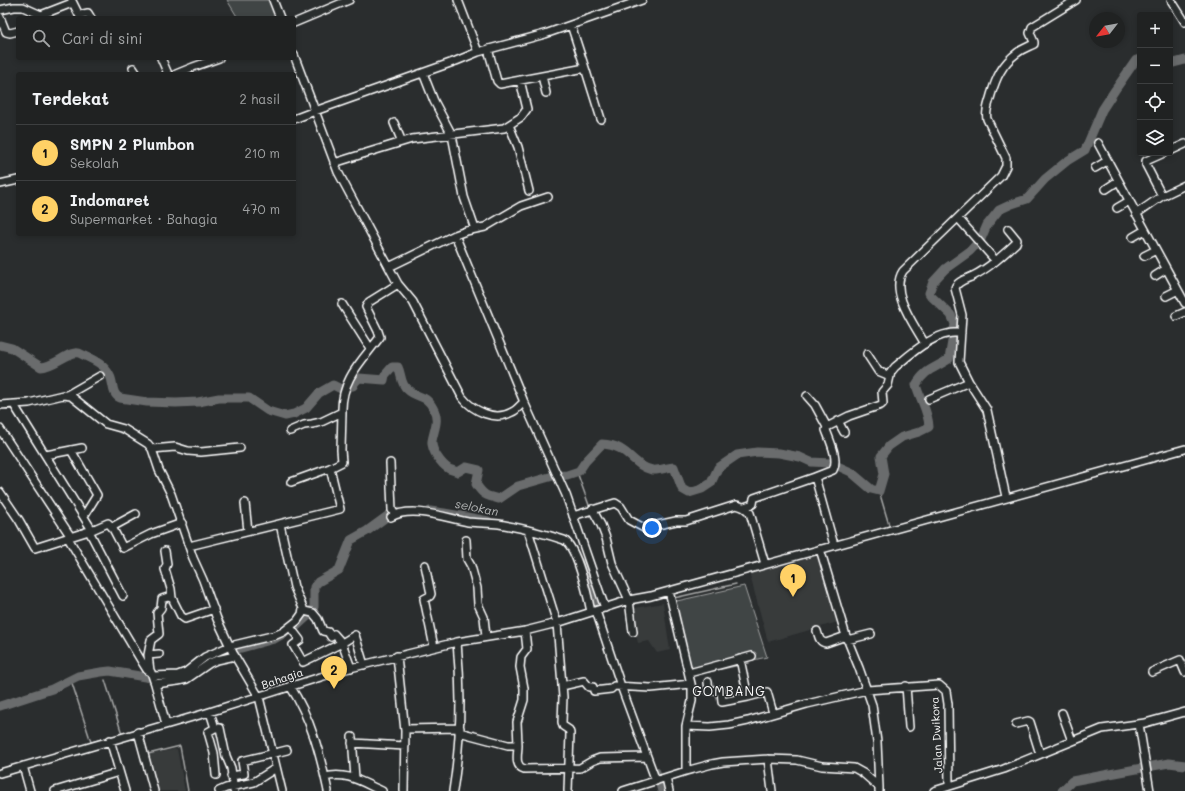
<!DOCTYPE html>
<html lang="id">
<head>
<meta charset="utf-8">
<style>
  :root { --surface:#202222; --page:#2d2f2f; --text:#f1f3f6; --muted:#a2a4a5; --line:#3d3f40; --accent:#ffd166 }
  body { margin:0; font-family:Mali,sans-serif; background:var(--page); color:var(--text) }
  .controls { position:absolute; right:12px; top:12px; display:grid; overflow:hidden; border-radius:4px; box-shadow:0 2px 6px #0003 }
  .controls button { width:36px; height:36px; display:grid; place-items:center; padding:0; border:0; border-bottom:1px solid var(--line); background:var(--surface); color:var(--text); font:20px sans-serif }
  .compass { position:absolute; left:1089px; top:12px; width:36px; height:36px; border-radius:50%; background:var(--surface); box-shadow:0 2px 6px #0003; rotate:239deg }
  .you { position:absolute; left:652px; top:528px; width:14px; height:14px; margin:-10px; border:3px solid #fff; border-radius:50%; background:#1a73e8; box-shadow:0 0 0 6px #1a73e833 }
  .badge { display:grid; place-items:center; width:26px; height:26px; border-radius:50%; background:var(--accent); color:#111; font-size:13px; font-weight:700 }
  .pin { position:absolute; translate:-50% -33px; filter:drop-shadow(0 1px 2px #0008) }
  .pin::after { content:''; position:absolute; top:21px; width:14px; height:12px; background:inherit; clip-path:polygon(0 0,100% 0,50% 100%) }
  .list { margin:0; padding:0; list-style:none }
  h2 { display:flex; justify-content:space-between; align-items:center; height:52px; margin:0; padding:0 16px; font-size:17px }
  h2 small { font-size:13px; font-weight:400; color:var(--muted) }
  .list li { display:grid; grid-template-columns:26px 1fr auto; gap:12px; align-items:center; box-sizing:border-box; height:56px; padding:0 16px; border-top:1px solid var(--line) }
  .list b { display:block; font-size:15px; white-space:nowrap }
  .list p { margin:0; font-size:13px; white-space:nowrap; color:var(--muted) }
  .list em { font-size:13px; font-style:normal; color:var(--muted) }
  .icon { flex:none; width:22px; height:22px; fill:none; stroke:currentColor; stroke-width:2; stroke-linecap:round; stroke-linejoin:round }
  .map { position:relative; flex:none; width:1185px; height:791px; overflow:hidden }
  .search { position:absolute; background:var(--surface); box-shadow:0 2px 6px #0003; left:16px; top:16px; width:280px; height:44px; display:flex; align-items:center; gap:10px; box-sizing:border-box; padding:0 14px; border-radius:4px; color:var(--muted); font-size:15px }
  .panel { position:absolute; background:var(--surface); box-shadow:0 2px 6px #0003; left:16px; top:72px; width:280px; height:164px; border-radius:4px }
  .map>svg:first-child { display:block }
  .built { fill:#373a3b }
  .green { fill:#414445; stroke:#a0a2a2 }
  .lines { fill:none; stroke-linecap:round; stroke-linejoin:round }
  .stream { stroke:#a6a7a7; stroke-width:1.5 }
  .river { stroke:#6a6c6d; stroke-width:9 }
  .minor-casing { stroke:#fff; stroke-width:10 }
  .minor { stroke:#2a2d2e; stroke-width:7 }
  .labels { text-anchor:middle; dominant-baseline:central; stroke-width:3; stroke-linejoin:round; paint-order:stroke }
  .street-label { font-size:11px; fill:#fff; stroke:#2a2d2e }
  .water-label { font-size:12px; font-style:italic; fill:#b4b6b6; stroke:#2a2d2e }
  .quarter-label { font-size:13px; letter-spacing:1px; fill:#fff; stroke:#2a2d2e }
</style>
</head>
<body>
<div class="map">
<svg width="1185" height="791" viewBox="0 0 1185 791">
  <rect width="100%" height="100%" fill="#2a2d2e"/>
  <filter id="ink" filterUnits="userSpaceOnUse"><feTurbulence type="fractalNoise" baseFrequency=".025" numOctaves="2"/><feDisplacementMap in="SourceGraphic" scale="8" xChannelSelector="R" yChannelSelector="G"/><feConvolveMatrix kernelMatrix="1 2 1 2 8 2 1 2 1" color-interpolation-filters="sRGB"/></filter>
  <g filter="url(#ink)">
    <!-- built -->
    <path class="built" d="M818 553 838 622 768 642 749 572Z
      M663 603 670 650 657 653 649 641 638 643 630 609Z
      M177 749 185 791H158L149 754Z"/>
    <!-- green -->
    <path class="green" d="M227 0H269L276 18H238Z
      M744 586 767 657 689 674 668 603Z"/>
    <g class="lines">
      <!-- stream -->
      <path class="stream" d="M577 472 590 508
        M879 491 889 525
        M673 593 675 601
        M674 598 736 584
        M743 664 749 663
        M708 672 739 665
        M71 680 91 742 122 734
        M105 680 122 734
        M148 754 180 746 188 791"/>
      <!-- river -->
      <path class="river" d="M1170 64 1185 60
        M0 345 12 348 41 367C54 367 70 350 79 353 91 359 104 363 110 376 114 383 111 394 120 398L147 402 176 403 198 402 219 398H249L268 411 285 416 294 414 306 408 319 393 333 385 341 389 353 386 355 382 359 378 384 380 385 375 392 367H398C402 375 400 383 407 389 417 399 425 393 433 408 440 420 434 429 432 441 431 450 441 464 449 469 452 470 455 471 458 472L466 467 479 470 476 484C483 495 486 496 499 499L518 486 553 476 567 475 579 471 585 462 602 444C629 445 631 465 652 470 659 471 668 467 674 467L682 489 689 493 702 489 711 483 718 468 737 455 757 452 779 453 800 457 811 462 831 463 851 472 871 489 879 491 884 474 881 456 889 446 902 437 919 432 929 427C929 413 920 399 916 385 925 369 934 369 949 359L955 324 951 315 931 296 929 293 933 282 945 269 970 251 981 239 987 225 999 210 1012 204 1027 199 1045 179 1067 161 1085 150 1102 110 1115 90 1136 60 1140 59
        M430 511 444 513 488 521
        M581 563 599 619
        M208 661 234 650 274 639 297 626 308 616 314 607V587L318 582 339 570 351 540 367 531 393 512H397
        M0 706 52 689 78 676 101 672 110 671 151 678 161 679
        M656 772 662 791
        M1062 791 1072 781 1169 763 1185 765"/>
      <!-- minor casing -->
      <g class="minor-casing">
        <path id="minor" d="M273 0 280 18
          M458 0 478 52
          M1171 0 1185 22
          M72 1 79 15 88 13 91 18
          M0 10 14 7H23L41 15 72 3
          M0 17 6 32 10 33 18 31
          M294 23 349 0
          M488 49 497 81 500 84 585 68 571 25
          M294 55 338 172 398 284 413 302 462 397C473 411 495 422 512 412 517 410 520 405 524 402
          M161 58 168 74
          M133 68 137 74
          M585 68 601 119
          M423 73 434 101 452 135 464 197 475 229
          M176 74 193 67 219 58
          M542 76 546 93
          M294 119 315 111 456 61 478 52 545 34 642 0
          M394 123 402 142
          M509 125 518 147 529 191
          M1098 143 1185 303
          M1170 151 1185 144
          M334 163 366 153 412 139 504 128 521 117 527 109 520 80
          M1095 168 1107 161
          M0 184 18 180
          M1106 189 1118 181
          M1162 196 1146 165V161L1164 153
          M1117 208 1129 201
          M1136 214 1162 196 1185 185
          M958 218 995 260
          M455 235 524 402 566 495 605 608
          M1133 237 1145 230
          M1144 256 1156 250
          M389 267 455 235 466 231 485 227 521 206 548 197
          M1155 276 1166 269
          M1166 296 1178 290
          M342 304 370 348
          M1176 316 1185 312
          M925 344C914 324 889 292 903 271L1001 176 1006 166V158L987 119C985 111 989 103 991 95 996 78 1002 64 1017 53 1022 49 1028 47 1034 44V42L1030 33 1032 27 1076 0
          M867 354 878 371 890 376
          M67 395 100 376
          M807 396 815 405 827 427
          M929 399 969 382
          M0 405 29 403 63 395 71 396 106 424 124 429 148 444 152 449 159 470 171 494 193 558 203 580 217 619 233 653 259 697 282 791
          M14 405 92 530
          M838 421 844 432
          M0 429 71 537
          M290 431 304 425 312 424 321 422 342 412C341 379 362 361 380 337L378 331 366 307 369 302 398 284
          M152 449 175 447 188 451 201 452 240 448
          M71 450 97 495 84 516
          M46 455 82 448
          M390 463 392 510 395 514
          M291 482 330 468 342 462 341 450 342 412
          M0 492 19 520 35 548 92 530 108 523 112 527 123 548 151 534 182 523
          M1006 497 987 410 969 382 959 362 962 315 955 288C957 281 967 279 973 276 989 268 1003 255 1016 243L1017 240 1008 229
          M245 503 248 531
          M744 507 753 504 754 498 815 477
          M592 509 601 525 606 538 612 563 629 600 633 632
          M573 516 615 503 621 507 629 520 644 528 676 521H686L736 505C742 506 746 508 750 513L765 564
          M391 517C412 505 446 518 468 522 479 523 489 523 499 524 521 528 543 533 564 540 577 547 588 597 591 612
          M112 527 136 514
          M528 530 557 623 563 697 562 722 563 726 569 730 570 733 568 791
          M89 531 123 596
          M68 538 142 662 147 670 151 672 155 684 166 724
          M466 540 467 559 471 566 477 588 478 604 484 617 486 637
          M834 545 815 477 833 470C839 459 830 441 826 430L827 427 849 416 881 405 883 403 882 392 888 385 891 372 895 367C913 352 935 331 961 333
          M189 546 340 509 330 468
          M820 549 846 636 859 668 872 705 877 742 879 787
          M165 551 167 564 165 569 171 589 172 598
          M425 565 431 594 430 596 424 599 434 647
          M669 591 692 688V701L686 726V771
          M304 611 313 613 318 619 323 631 328 632 331 637 334 634 342 643 355 635 364 665
          M596 611 621 686 656 781
          M290 627 300 640 293 645 303 662 342 643 351 668
          M817 631C819 637 819 642 826 643L846 636
          M847 640 871 634
          M148 655 159 654
          M397 656 405 731 404 791
          M740 659 748 697 767 692 773 713
          M150 671 148 655 151 640 159 634 157 613 161 608 162 599 168 597 172 598 181 616 185 619 214 609
          M1152 672 1180 660 1185 672
          M689 673 752 656
          M153 676 178 675 186 672 205 657 230 646 276 635 283 632 297 621 302 614 303 608 294 587 280 524
          M708 682 709 691 721 690 722 702 748 697
          M155 684 178 681 187 679 210 663 217 660 235 656
          M290 686C311 718 320 754 328 791
          M562 686 584 681 589 687H593L594 691 611 689 614 686 651 688 691 684
          M906 686 909 727
          M210 712 215 728H220L226 756 231 768 234 791
          M1062 713 1072 741
          M1016 724 1028 721 1030 722 1040 754
          M1139 724 1150 791
          M686 726 710 727 729 725 748 721 807 704 867 690 939 685 946 691 948 704 949 786
          M215 728 208 732 214 753 216 775
          M405 729 460 728
          M138 732 154 791
          M459 732 508 745H518C518 754 514 766 524 769L580 768 592 761 600 758 647 757
          M352 737 355 778
          M110 740 125 791
          M352 743 405 746
          M518 745 517 722 524 700V688L520 667 521 657 527 649 525 631
          M768 759 772 791
          M23 766 30 791
          M0 773 203 714 346 669 457 642 525 631 557 623 629 600 651 596 1185 449
          M231 776 244 774 242 761 287 750
          M325 777C347 771 363 783 382 791
          M666 778 669 791
          M55 791 119 772
          M219 791 226 788 254 782 276 768
          M453 791C461 741 462 693 457 642
          M623 791 686 771 712 764 723 762 768 759 797 760 822 766 854 768 863 773 879 787V791
          M934 791 1004 769 1102 729 1145 723 1185 712"/>
      </g>
      <!-- minor -->
      <use href="#minor" class="minor"/>
    </g>
  </g>
  <g class="labels">
    <!-- street labels -->
    <g class="street-label">
      <text transform="translate(282 678) rotate(-19)">Bahagia</text>
      <text transform="translate(936 735) rotate(-93)">Jalan Dwikora</text>
    </g>
    <!-- water labels -->
    <g class="water-label">
      <text transform="translate(477 507) rotate(11)">selokan</text>
    </g>
    <!-- quarter labels -->
    <g class="quarter-label">
      <text x="729" y="690">GOMBANG</text>
    </g>
  </g>
</svg>
<div class="controls">
<button>+</button>
<button>−</button>
<button><svg class="icon" aria-label="locate" viewBox="0 0 24 24"><circle cx="12" cy="12" r="6"/><path d="M12 2v4M12 18v4M2 12h4M18 12h4"/></svg></button>
<button><svg class="icon" aria-label="layers" viewBox="0 0 24 24"><path d="M12 4l9 5-9 5-9-5zM3 14l9 5 9-5"/></svg></button>
</div>
<svg class="compass" viewBox="-18 -18 36 36"><path d="M0-13l5 13h-10z" fill="#e53935"/><path d="M0 13l5-13h-10z" fill="#a2a4a5"/></svg>
<div class="you"></div>
<div class="pin badge" style="left:793px;top:597px">1</div>
<div class="pin badge" style="left:334px;top:689px">2</div>
<div class="search"><svg class="icon" aria-label="search" viewBox="0 0 24 24"><circle cx="10" cy="10" r="6"/><path d="M15 15l6 6"/></svg>Cari di sini</div>
<section class="panel">
<h2>Terdekat<small>2 hasil</small></h2>
<ul class="list">
<li><span class="badge">1</span><div><b>SMPN 2 Plumbon</b><p>Sekolah</p></div><em>210 m</em></li>
<li><span class="badge">2</span><div><b>Indomaret</b><p>Supermarket · Bahagia</p></div><em>470 m</em></li>
</ul>
</section>
</div>
</body>
</html>
